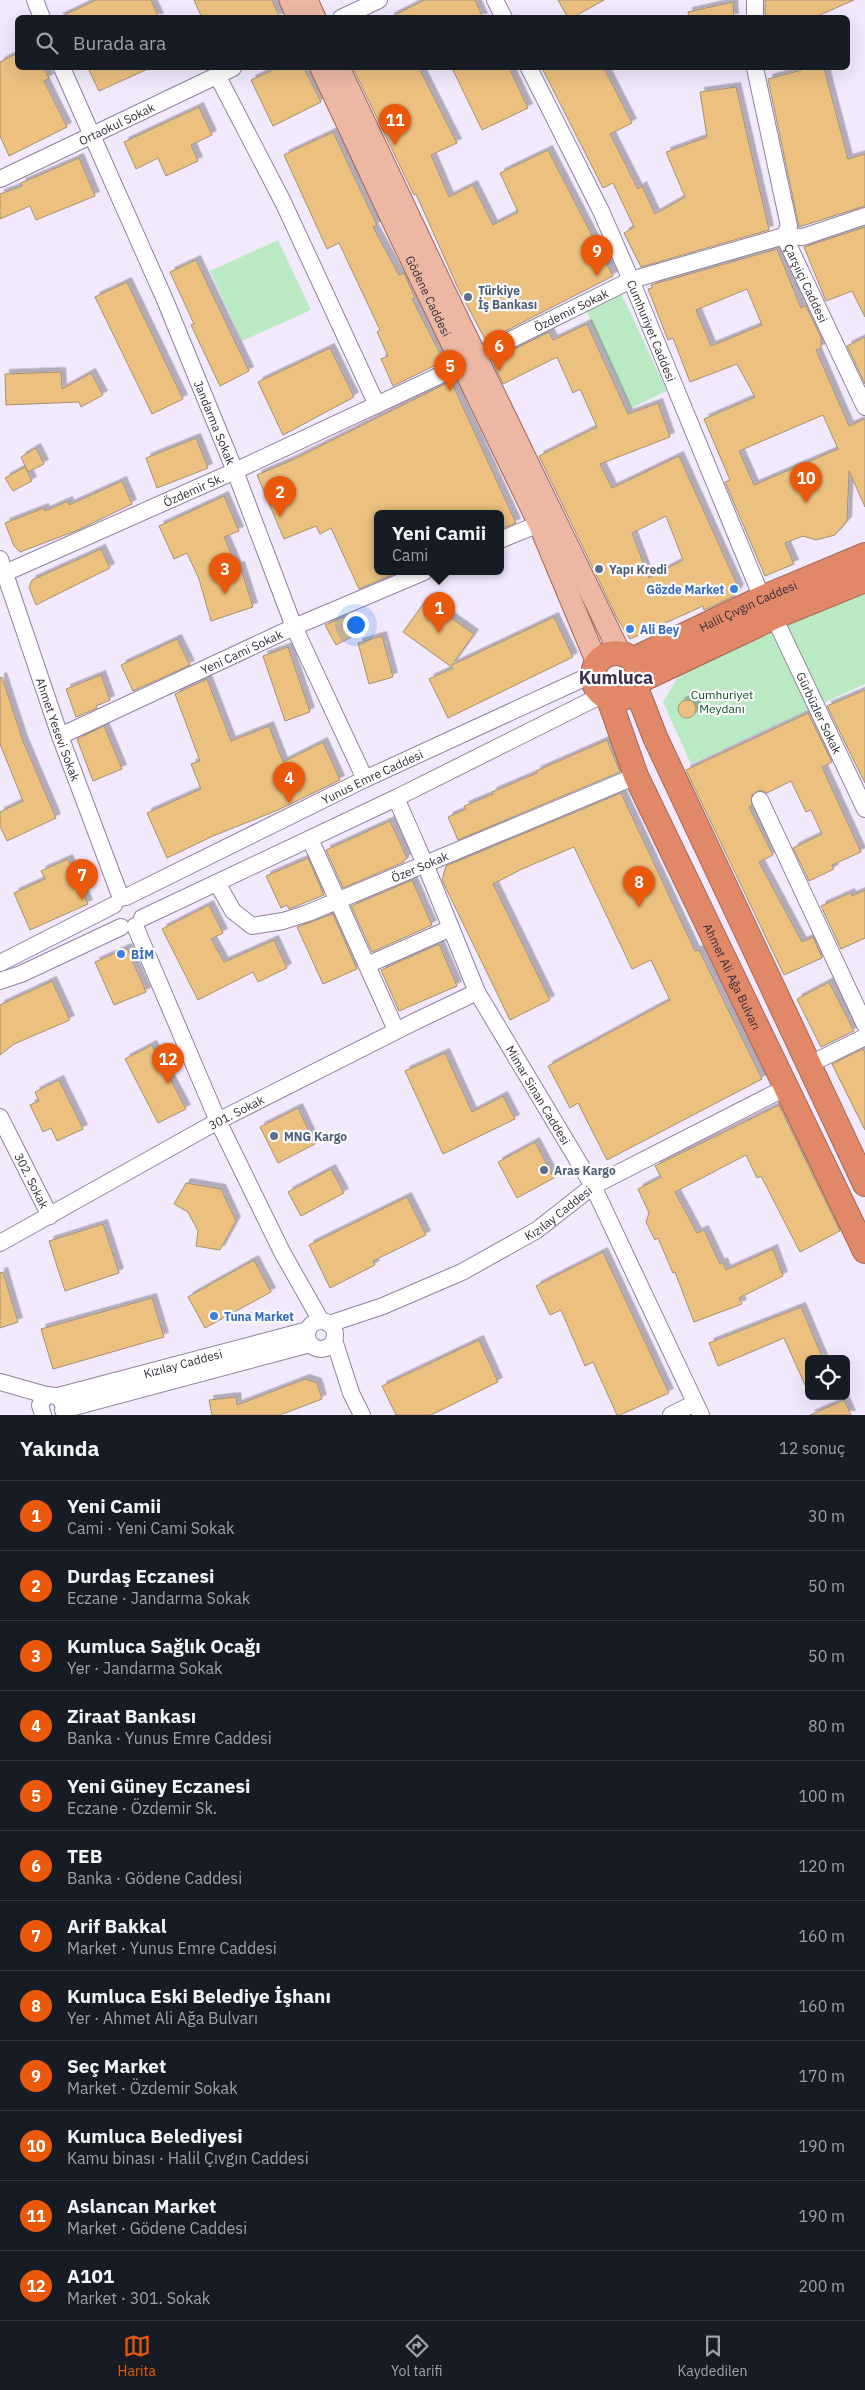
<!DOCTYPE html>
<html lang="tr">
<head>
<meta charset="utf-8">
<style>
  :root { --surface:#171b24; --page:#20242c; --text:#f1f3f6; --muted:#9ea1a6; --line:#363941; --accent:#ea580c }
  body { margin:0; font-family:"IBM Plex Sans",sans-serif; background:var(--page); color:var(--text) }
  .controls { position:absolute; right:15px; bottom:15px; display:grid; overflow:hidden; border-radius:8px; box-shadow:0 5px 20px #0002 }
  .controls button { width:45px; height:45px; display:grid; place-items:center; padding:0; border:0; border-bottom:1px solid var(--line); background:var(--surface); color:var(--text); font:25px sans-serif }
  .you { position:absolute; left:355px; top:624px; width:18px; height:18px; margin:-12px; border:4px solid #fff; border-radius:50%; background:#1a73e8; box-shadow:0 0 0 8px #1a73e833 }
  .badge { display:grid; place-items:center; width:32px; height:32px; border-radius:50%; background:var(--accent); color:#fff; font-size:16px; font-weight:700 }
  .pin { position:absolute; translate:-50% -41px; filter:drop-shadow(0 1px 2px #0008) }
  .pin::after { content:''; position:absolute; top:26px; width:18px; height:15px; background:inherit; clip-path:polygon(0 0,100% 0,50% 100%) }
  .popup { position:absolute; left:374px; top:510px; width:130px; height:65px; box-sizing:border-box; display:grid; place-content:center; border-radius:8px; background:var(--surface); filter:drop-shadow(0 1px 4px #0005); font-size:16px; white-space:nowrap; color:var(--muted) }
  .popup b { font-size:19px; color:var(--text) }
  .popup::after { content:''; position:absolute; left:50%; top:100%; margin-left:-10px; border:10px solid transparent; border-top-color:var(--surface) }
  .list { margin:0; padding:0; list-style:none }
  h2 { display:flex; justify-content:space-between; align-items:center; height:65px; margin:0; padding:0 20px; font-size:21px }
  h2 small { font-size:16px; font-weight:400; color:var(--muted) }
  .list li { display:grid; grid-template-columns:32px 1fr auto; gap:15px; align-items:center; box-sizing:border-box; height:70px; padding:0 20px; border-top:1px solid var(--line) }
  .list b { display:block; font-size:19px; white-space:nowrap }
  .list p { margin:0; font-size:16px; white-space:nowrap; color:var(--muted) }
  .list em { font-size:16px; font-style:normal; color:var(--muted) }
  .icon { flex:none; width:28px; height:28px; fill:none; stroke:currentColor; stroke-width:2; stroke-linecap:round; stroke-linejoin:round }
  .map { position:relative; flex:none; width:865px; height:1415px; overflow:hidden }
  .search { position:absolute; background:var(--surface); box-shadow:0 5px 20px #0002; left:15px; right:15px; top:15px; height:55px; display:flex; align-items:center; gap:12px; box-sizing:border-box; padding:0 18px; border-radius:8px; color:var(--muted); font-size:19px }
  .sheet { height:905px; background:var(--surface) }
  nav { display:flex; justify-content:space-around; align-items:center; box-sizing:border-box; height:70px; border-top:1px solid var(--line); background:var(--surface); font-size:14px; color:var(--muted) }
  nav a { display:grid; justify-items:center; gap:2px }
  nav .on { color:var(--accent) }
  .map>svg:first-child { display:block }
  .green { fill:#baeac3 }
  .building { fill:#ecc180; stroke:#a39074; fill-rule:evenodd; filter:url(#shadow) }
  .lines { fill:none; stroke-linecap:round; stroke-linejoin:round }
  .minor-casing { stroke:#90819f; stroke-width:18 }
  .major-casing { stroke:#a36857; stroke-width:23 }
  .highway-casing { stroke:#a36857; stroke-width:26 }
  .minor { stroke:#fff; stroke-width:16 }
  .major { stroke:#ecb8a4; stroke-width:21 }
  .highway { stroke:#e08868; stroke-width:24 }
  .service-dot { fill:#5c6f8a; stroke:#fbfbfb; stroke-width:2 }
  .shop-dot { fill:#3f7fe0; stroke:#fbfbfb; stroke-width:2 }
  .labels { text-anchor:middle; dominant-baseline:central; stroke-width:4.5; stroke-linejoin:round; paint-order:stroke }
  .street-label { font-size:12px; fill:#322c38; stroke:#fbfbfb }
  .service-label { font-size:12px; font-weight:bold; fill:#4e5e75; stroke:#fbfbfb; text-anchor:start }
  .shop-label { font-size:12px; font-weight:bold; fill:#366cbe; stroke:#fbfbfb; text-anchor:start }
  .park-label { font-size:12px; fill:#065124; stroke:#fbfbfb }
  .district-label { font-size:18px; font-weight:bold; fill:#3e314a; stroke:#fbfbfb }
</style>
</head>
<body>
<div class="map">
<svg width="865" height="1415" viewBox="0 0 865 1415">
  <defs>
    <filter id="shadow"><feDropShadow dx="4.5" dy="-4.5" stdDeviation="0" flood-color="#0004"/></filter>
  </defs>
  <rect width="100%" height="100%" fill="#f2e9fd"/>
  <!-- green -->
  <path class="green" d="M278 240 311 310 242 341 210 271Z
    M620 291 667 391 631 408 585 308Z
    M865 589V684L691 764 663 702 682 670Z"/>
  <!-- building -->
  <path class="building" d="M96 0H151L159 18H58Z
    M194 0H272L280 18H202Z
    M424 0H475L483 18H389Z
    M558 0H604L572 18H568Z
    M765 0H854L813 18H765Z
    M733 2 734 18H689L688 12Z
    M18 53V68H44L49 78 44 81 67 127 9 156 0 136V62Z
    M88 68H150L99 91Z
    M277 68H304L321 102 273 126 251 80Z
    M353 68H419L457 143 431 155 449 197 473 185 493 225 518 212 500 173 548 150 613 276 486 341 458 288 416 194 414 195Z
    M452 68H509L528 108 482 130Z
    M542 68H604L632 123 610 134 638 189 642 186 655 214 685 197 666 152 707 137 700 92 736 87 769 230 641 267 624 233 634 227 613 183 603 188Z
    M809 68H824L848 159 865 154V206L799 227 768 79Z
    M199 107 212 135 191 145 198 161 166 176 158 158 136 169 124 142Z
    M333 132 377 225 373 227 399 275 404 273 415 298 412 299 444 361 393 386 381 359 388 356 377 332 380 330 339 243 327 249 284 155Z
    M79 158 95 196 36 220 30 206 0 219V194L22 186 21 183Z
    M865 227V317L852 291 826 301 804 247Z
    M777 249 801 308 806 306 821 337V348L816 350 849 426 865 419V507L849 471 847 521 835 535 816 540 803 536 785 543 794 564 765 576 725 482 730 480 704 419 755 397 737 364 690 382 673 338 668 340 648 289 652 288 651 285ZM747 289 762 325 711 346 696 310ZM823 415 838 449 754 485 739 451Z
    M196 260 249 371 220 386 191 325 194 324 170 272Z
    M127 282 183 399 152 414 95 297Z
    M587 324 628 414 658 403 670 437 600 464 612 488 679 456 739 589 734 596 711 607 704 610 703 606 630 639 617 618 539 456 597 427 580 389 573 393 557 357 503 384 492 360 549 332 553 340ZM666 516 683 560 649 578 632 533Z
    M865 337V384L847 346Z
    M330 348 354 397 283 435 258 382Z
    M61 372 62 389 91 373 103 395 81 407 79 402 6 405 5 374Z
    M451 381 516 523 500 529V514H378V572H399L359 589 331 528 320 534 316 526 284 539 257 475 292 460Z
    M196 438 208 468 157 488 146 458Z
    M36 448 44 464 28 472 21 457Z
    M25 467 32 481 13 491 5 478Z
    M122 481 132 504 78 530 20 552 14 546 5 523 44 508 45 511 68 501 69 505Z
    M224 496 239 531 224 537 237 567 240 566 253 607 211 621 199 579 187 553 174 559 159 526Z
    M101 549 110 568 36 605 29 587 32 580Z
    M426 600 474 634 452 665 554 617 573 657 448 718 429 679 453 668 403 632Z
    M343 617 353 636 336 645 325 625Z
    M382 636 393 677 369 684 358 643Z
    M177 639 190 665 133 691 121 665Z
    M288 647 310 712 285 721 263 656Z
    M101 675 110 700 96 706 97 708 76 717 66 689Z
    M2 677 23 741 56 818 7 841 0 826V812L23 801 0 744V678Z
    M207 679 231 741 269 726 283 762 323 742 340 780 278 810 213 836 167 858 147 813 201 789 191 764 200 761 175 694Z
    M865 690V783L827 706Z
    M678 709a9 9 0 1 1 18 0a9 9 0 1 1-18 0Z
    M808 713 832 762 822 767 861 852 832 865 834 869 809 881 793 848 822 834 811 810 806 812 791 781 767 793 760 790 752 795V806L749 807 773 855 759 862 802 942 813 937 822 958 784 975 686 770Z
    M104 726 122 769 93 781 77 739Z
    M607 740 620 772 458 840 448 817 466 809 464 806 493 794 492 792 537 773 536 771Z
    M621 793 695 951 699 950 762 1079 607 1160 578 1103 570 1108 548 1066 670 1000 651 960 632 969 574 847 522 869 493 884 550 1000 510 1020 442 880 446 866Z
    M390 821 407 858 404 860V862L343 888 326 850Z
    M308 858 324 895 289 909 287 905 281 908 266 876Z
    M68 859 88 904 30 930 14 893 45 879 41 871Z
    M412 880 432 925 372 952 351 906Z
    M865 890V938L841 949 821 906 850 893 852 896Z
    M209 905 223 933 211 939 224 962 274 940 287 968 258 982 253 972 198 1000 162 929Z
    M333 914 357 969 323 984 297 927Z
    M439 944 457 986 399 1011 381 970Z
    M127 948 146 992 114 1005 95 962Z
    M52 981 70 1020 14 1044 0 1055V1005Z
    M829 982 854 1031 821 1047 797 999Z
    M152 1045 186 1109 158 1123 125 1059Z
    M863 1049 865 1053V1130L832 1064Z
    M445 1053 472 1112 503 1096 515 1119 443 1154 405 1071Z
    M59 1080 83 1129 57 1141 51 1128 43 1132 30 1105 39 1101 35 1092Z
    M779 1105 840 1231 800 1252 761 1176 757 1178 746 1155 675 1192 697 1233 704 1230 720 1264 723 1262 726 1270 773 1249 783 1276 739 1298 742 1304 694 1322 675 1272 673 1273 658 1238 655 1240 646 1222 649 1213 638 1189 661 1177 655 1166 663 1162Z
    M298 1108 315 1144 278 1163 260 1127Z
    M535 1142 554 1178 517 1198 498 1162Z
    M331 1169 344 1193 301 1216 288 1192Z
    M186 1183 221 1189 236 1221 220 1250 196 1246 198 1231 188 1212 174 1204Z
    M407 1197 426 1235 373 1261 375 1265 330 1288 309 1245Z
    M103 1224 119 1273 65 1291 49 1241Z
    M603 1252 669 1393 620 1415H617L593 1362 585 1366 561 1310 550 1315 536 1286Z
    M254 1260 271 1292 205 1328 188 1297Z
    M3 1272 18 1322 0 1328V1273Z
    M152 1298 164 1337 53 1369 41 1329Z
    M801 1307 823 1359H809V1394L784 1338 718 1366 709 1343Z
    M479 1340 498 1382 431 1415H396L382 1386Z
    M305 1379 317 1383 322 1399 280 1415H212L209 1400 236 1397 237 1405Z
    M844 1400 851 1415H810Z"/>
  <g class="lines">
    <!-- minor casing -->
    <g class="minor-casing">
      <g id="minor">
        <path d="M35 0 42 18"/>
        <path d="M495 0 504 18"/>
        <path d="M341 18 379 0"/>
        <path d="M755 18V0"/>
        <path id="s1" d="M62 68 165 300 235 471 294 627 365 779"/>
        <path id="s2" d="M529 68 601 211 631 280 762 598"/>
        <path d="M755 68 789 226 784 236"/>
        <path d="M217 75 283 202 377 405"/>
        <path id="s3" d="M0 179 233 68"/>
        <path id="s4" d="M784 236 865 407"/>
        <path id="s5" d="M476 357 631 280 784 236 803 237 865 216"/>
        <path d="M500 540 539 524"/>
        <path id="s6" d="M0 559 60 736 121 898"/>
        <path id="s7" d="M5 573 235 471 462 365"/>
        <path id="s8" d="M774 617 865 809"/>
        <path id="s9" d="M60 736 294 627 424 572"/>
        <path id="s10" d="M396 798 425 864 477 992 593 1186 701 1415"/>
        <path d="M760 800 865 1025"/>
        <path d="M310 839 396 1030"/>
        <path id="s11" d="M217 883 233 911 252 926 283 921 308 913 636 776"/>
        <path id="s12" d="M126 897 365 779 593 674"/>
        <path d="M142 918 396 798 602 695"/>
        <path d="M135 926 218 1121 282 1252 321 1321"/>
        <path d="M0 963 114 905"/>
        <path d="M367 965 451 928"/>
        <path d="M0 981 21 974 121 927"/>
        <path d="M808 1065 865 1037"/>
        <path id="s13" d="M0 1117 50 1216"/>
        <path id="s14" d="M0 1243 218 1121 414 1022 477 992"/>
        <circle cx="321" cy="1335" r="14"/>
        <path id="s15" d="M329 1324 383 1306 462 1272 537 1230 593 1186 785 1088"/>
        <path d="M334 1340 351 1393 362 1415"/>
        <path d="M0 1382 46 1395"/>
        <path id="s16" d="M58 1396 308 1330"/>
        <path d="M63 1410 310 1344"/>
        <path d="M43 1415 40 1405 46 1395 58 1396 63 1404"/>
        <path d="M671 1415 695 1403"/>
      </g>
    </g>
    <!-- major casing -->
    <g class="major-casing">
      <g id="major">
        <path d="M290 0 298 18"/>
        <path d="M307 0 315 18"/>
        <path id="s17" d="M321 68 397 230 539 524 597 663"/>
        <path d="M339 68 445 292 620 653"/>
      </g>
    </g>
    <!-- highway casing -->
    <g class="highway-casing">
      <g id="highway">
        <circle cx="616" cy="676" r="23"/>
        <path id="s18" d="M632 660 762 598 865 555"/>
        <path d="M639 681 774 617 865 580"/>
        <path d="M636 688 655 737 865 1184"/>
        <path id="s19" d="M609 699 636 776 865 1251"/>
      </g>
    </g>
    <!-- minor -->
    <use href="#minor" class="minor"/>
    <!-- major -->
    <use href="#major" class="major"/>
    <!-- highway -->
    <use href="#highway" class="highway"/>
  </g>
  <!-- markers -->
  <g class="service-dot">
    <circle cx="468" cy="297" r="5"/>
    <circle cx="599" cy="569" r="5"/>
    <circle cx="274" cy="1136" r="5"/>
    <circle cx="544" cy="1170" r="5"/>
  </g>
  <g class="shop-dot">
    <circle cx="734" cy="589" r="5"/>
    <circle cx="630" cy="629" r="5"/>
    <circle cx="121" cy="954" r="5"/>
    <circle cx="214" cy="1316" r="5"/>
  </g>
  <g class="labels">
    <!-- street labels -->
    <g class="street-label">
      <text stroke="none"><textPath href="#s3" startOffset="129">Ortaokul Sokak</textPath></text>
      <text stroke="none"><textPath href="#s4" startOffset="52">Çarşıiçi Caddesi</textPath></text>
      <text stroke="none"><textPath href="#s17" startOffset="252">Gödene Caddesi</textPath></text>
      <text stroke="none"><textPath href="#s5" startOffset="106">Özdemir Sokak</textPath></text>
      <text stroke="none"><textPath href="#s2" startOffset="290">Cumhuriyet Caddesi</textPath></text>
      <text stroke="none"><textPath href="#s1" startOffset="386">Jandarma Sokak</textPath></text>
      <text stroke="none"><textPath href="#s7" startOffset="206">Özdemir Sk.</textPath></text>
      <text stroke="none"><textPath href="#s18" startOffset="128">Halil Çıvgın Caddesi</textPath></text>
      <text stroke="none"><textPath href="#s9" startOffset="200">Yeni Cami Sokak</textPath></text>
      <text stroke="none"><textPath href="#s8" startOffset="106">Gürbüzler Sokak</textPath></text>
      <text stroke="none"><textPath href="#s6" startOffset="180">Ahmet Yesevi Sokak</textPath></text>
      <text stroke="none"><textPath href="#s12" startOffset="274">Yunus Emre Caddesi</textPath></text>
      <text stroke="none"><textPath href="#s11" startOffset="235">Özer Sokak</textPath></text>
      <text stroke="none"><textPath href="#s19" startOffset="304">Ahmet Ali Ağa Bulvarı</textPath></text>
      <text stroke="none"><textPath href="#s10" startOffset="330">Mimar Sinan Caddesi</textPath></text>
      <text stroke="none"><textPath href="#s14" startOffset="270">301. Sokak</textPath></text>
      <text stroke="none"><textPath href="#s13" startOffset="71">302. Sokak</textPath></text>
      <text stroke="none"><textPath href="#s15" startOffset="256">Kızılay Caddesi</textPath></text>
      <text stroke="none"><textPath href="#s16" startOffset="129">Kızılay Caddesi</textPath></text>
    </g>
    <!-- service labels -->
    <g class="service-label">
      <text x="478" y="290">Türkiye<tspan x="478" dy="14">İş Bankası</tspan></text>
      <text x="609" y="569">Yapı Kredi</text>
      <text x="284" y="1136">MNG Kargo</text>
      <text x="554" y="1170">Aras Kargo</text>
    </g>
    <!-- shop labels -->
    <g class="shop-label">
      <text x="724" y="589" text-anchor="end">Gözde Market</text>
      <text x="640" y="629">Ali Bey</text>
      <text x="131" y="954">BİM</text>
      <text x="224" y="1316">Tuna Market</text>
    </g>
    <!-- park labels -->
    <g class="park-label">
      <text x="722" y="694">Cumhuriyet<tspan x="722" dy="14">Meydanı</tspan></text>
    </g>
    <!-- district labels -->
    <g class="district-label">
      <text x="616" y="677">Kumluca</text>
    </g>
  </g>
</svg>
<div class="controls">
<button><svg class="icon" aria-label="locate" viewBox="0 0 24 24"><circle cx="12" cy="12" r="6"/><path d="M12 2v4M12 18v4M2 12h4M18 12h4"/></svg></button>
</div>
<div class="you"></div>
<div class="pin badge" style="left:439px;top:633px">1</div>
<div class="popup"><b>Yeni Camii</b>Cami</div>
<div class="pin badge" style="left:280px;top:517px">2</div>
<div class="pin badge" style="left:225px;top:594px">3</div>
<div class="pin badge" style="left:289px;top:803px">4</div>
<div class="pin badge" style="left:450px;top:391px">5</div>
<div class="pin badge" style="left:499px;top:371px">6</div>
<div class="pin badge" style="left:82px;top:900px">7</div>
<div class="pin badge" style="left:639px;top:907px">8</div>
<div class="pin badge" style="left:597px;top:276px">9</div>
<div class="pin badge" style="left:806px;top:503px">10</div>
<div class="pin badge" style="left:395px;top:145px">11</div>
<div class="pin badge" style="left:168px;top:1084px">12</div>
<div class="search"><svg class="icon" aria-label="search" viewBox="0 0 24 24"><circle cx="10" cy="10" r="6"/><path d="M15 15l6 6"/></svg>Burada ara</div>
</div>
<section class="sheet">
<h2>Yakında<small>12 sonuç</small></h2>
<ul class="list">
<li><span class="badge">1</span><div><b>Yeni Camii</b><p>Cami · Yeni Cami Sokak</p></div><em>30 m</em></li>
<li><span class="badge">2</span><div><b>Durdaş Eczanesi</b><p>Eczane · Jandarma Sokak</p></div><em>50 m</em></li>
<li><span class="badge">3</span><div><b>Kumluca Sağlık Ocağı</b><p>Yer · Jandarma Sokak</p></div><em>50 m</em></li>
<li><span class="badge">4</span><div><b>Ziraat Bankası</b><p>Banka · Yunus Emre Caddesi</p></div><em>80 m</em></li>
<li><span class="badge">5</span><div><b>Yeni Güney Eczanesi</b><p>Eczane · Özdemir Sk.</p></div><em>100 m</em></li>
<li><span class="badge">6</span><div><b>TEB</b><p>Banka · Gödene Caddesi</p></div><em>120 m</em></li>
<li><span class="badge">7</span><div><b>Arif Bakkal</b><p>Market · Yunus Emre Caddesi</p></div><em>160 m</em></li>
<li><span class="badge">8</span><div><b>Kumluca Eski Belediye İşhanı</b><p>Yer · Ahmet Ali Ağa Bulvarı</p></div><em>160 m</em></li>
<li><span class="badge">9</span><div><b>Seç Market</b><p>Market · Özdemir Sokak</p></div><em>170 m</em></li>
<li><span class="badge">10</span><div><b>Kumluca Belediyesi</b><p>Kamu binası · Halil Çıvgın Caddesi</p></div><em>190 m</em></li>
<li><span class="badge">11</span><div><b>Aslancan Market</b><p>Market · Gödene Caddesi</p></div><em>190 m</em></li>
<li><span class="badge">12</span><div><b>A101</b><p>Market · 301. Sokak</p></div><em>200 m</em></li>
</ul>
</section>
<nav>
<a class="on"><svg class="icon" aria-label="map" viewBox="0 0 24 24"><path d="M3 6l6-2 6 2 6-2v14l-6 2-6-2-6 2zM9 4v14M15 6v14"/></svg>Harita</a>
<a><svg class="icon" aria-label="directions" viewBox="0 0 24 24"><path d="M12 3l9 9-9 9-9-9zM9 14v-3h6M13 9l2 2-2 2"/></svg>Yol tarifi</a>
<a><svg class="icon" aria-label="saved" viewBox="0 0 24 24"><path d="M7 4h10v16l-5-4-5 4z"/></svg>Kaydedilen</a>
</nav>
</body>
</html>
